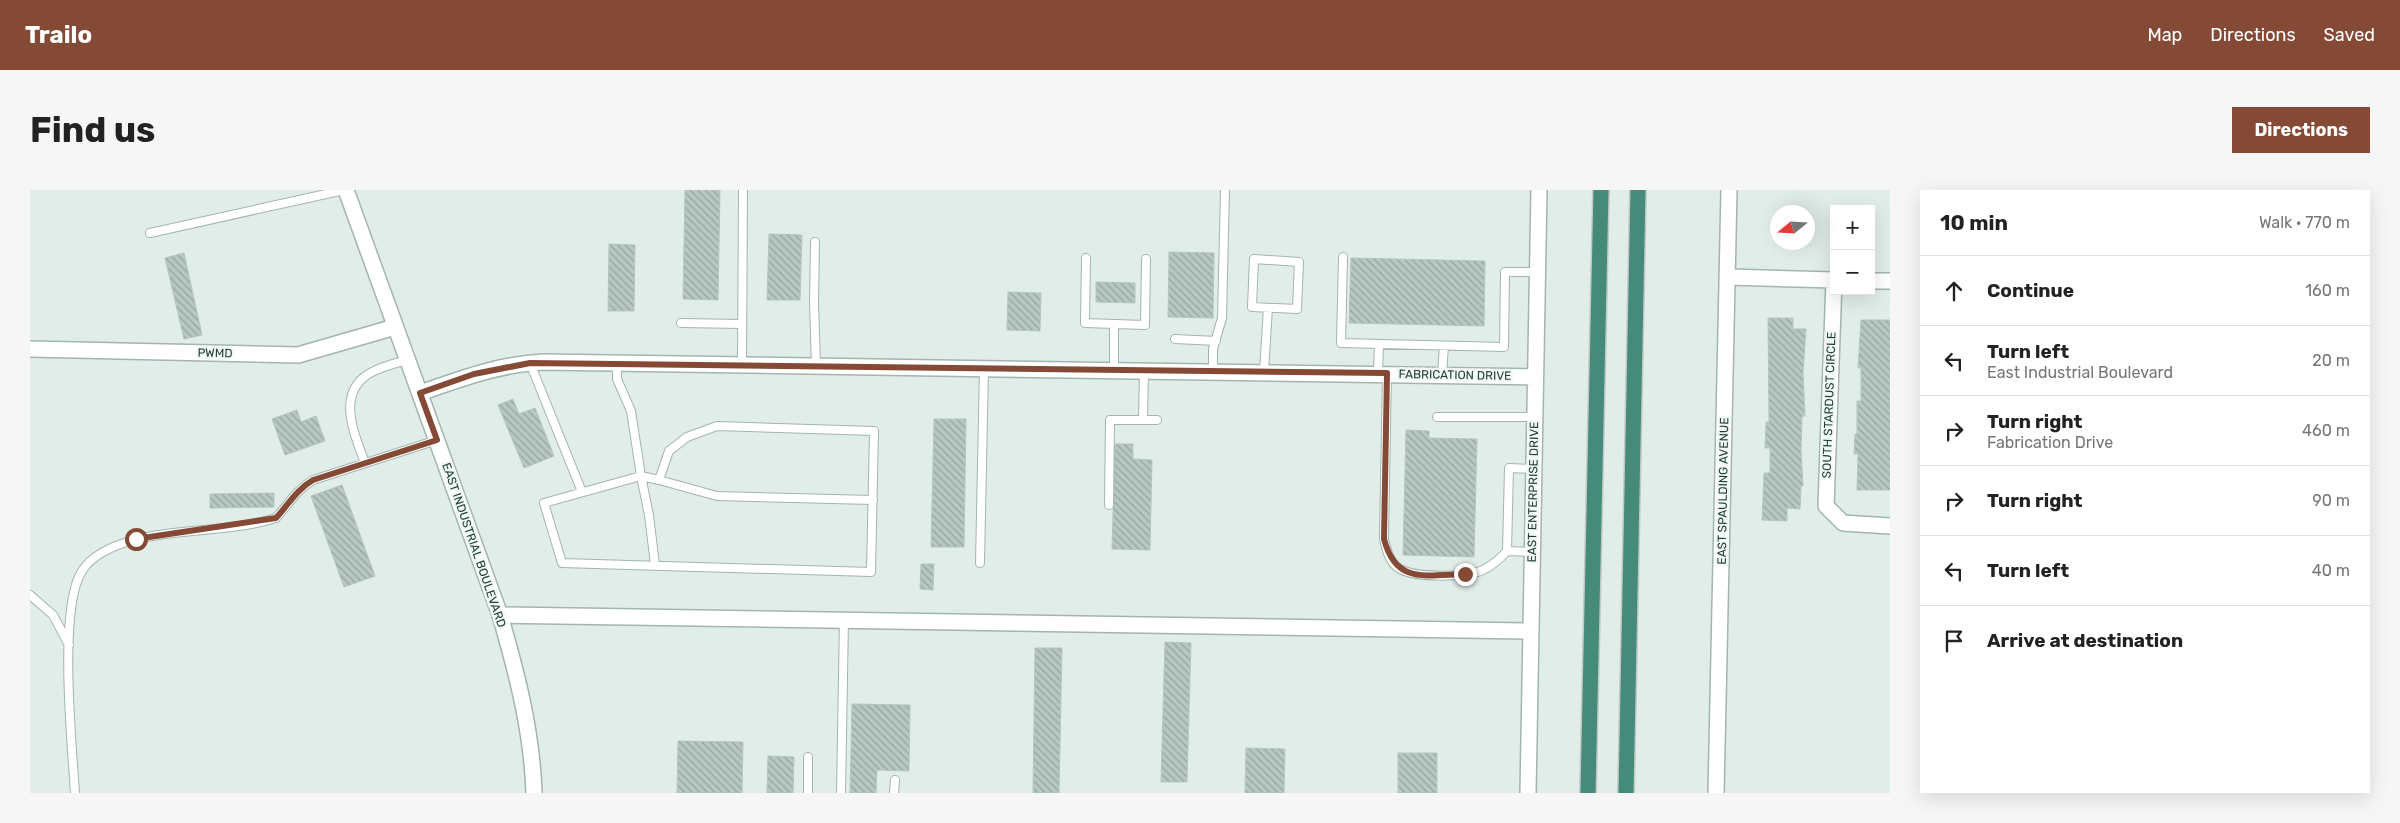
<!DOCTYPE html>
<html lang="en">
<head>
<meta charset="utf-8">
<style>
  :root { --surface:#fff; --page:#f6f6f6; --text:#222; --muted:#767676; --line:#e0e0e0; --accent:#854a36 }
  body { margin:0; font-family:Rubik,sans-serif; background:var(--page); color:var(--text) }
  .controls { position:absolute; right:15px; top:15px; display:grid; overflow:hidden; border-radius:0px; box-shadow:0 5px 20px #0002 }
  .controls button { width:45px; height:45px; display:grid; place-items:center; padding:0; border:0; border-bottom:1px solid var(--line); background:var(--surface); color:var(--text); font:25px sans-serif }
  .compass { position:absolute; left:1740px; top:15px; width:45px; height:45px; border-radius:50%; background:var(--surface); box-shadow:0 5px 20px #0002; rotate:252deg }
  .stop { position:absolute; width:15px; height:15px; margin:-11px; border:4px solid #854a36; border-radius:50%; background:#fff }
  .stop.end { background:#854a36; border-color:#fff; box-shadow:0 1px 5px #0008 }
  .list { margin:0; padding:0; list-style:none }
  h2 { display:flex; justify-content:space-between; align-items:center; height:65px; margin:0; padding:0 20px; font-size:21px }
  h2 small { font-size:16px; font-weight:400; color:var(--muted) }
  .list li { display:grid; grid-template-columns:32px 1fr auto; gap:15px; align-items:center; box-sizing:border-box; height:70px; padding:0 20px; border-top:1px solid var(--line) }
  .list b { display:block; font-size:19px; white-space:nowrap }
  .list p { margin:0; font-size:16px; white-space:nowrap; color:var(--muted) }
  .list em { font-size:16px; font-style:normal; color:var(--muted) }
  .icon { flex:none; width:28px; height:28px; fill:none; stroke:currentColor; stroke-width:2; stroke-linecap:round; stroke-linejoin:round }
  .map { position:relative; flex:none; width:1860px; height:603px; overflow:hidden; border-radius:0px }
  header { display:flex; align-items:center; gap:30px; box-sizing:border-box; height:70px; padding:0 25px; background:var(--accent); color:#fff }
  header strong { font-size:24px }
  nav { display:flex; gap:28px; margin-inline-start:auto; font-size:18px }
  .intro { display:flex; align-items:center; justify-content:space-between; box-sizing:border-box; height:120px; padding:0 30px }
  h1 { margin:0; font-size:35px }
  .button { padding:12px 22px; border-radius:0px; background:var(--accent); color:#fff; font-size:18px; font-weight:700 }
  main { display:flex; gap:30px; padding:0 30px }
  aside { flex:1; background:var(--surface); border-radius:0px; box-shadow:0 5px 20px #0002 }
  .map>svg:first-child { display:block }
  .building { fill:url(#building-back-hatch); stroke:#b3c7bf }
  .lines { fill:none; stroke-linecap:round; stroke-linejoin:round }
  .service-casing { stroke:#a3b5af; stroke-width:10 }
  .minor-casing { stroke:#a3b5af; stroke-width:18 }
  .tertiary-casing { stroke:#a3b5af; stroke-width:18 }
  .trunk-casing { stroke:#c1c9c7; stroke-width:18 }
  .service { stroke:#fff; stroke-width:8 }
  .minor { stroke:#fff; stroke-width:15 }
  .tertiary { stroke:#fff; stroke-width:15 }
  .trunk { stroke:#468a7a; stroke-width:15 }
  .route { stroke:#854a36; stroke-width:6 }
  .labels { text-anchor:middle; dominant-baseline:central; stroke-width:5; stroke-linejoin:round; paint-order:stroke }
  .street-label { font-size:12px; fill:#203f37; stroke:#f2f9f5 }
</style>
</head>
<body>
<header>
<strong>Trailo</strong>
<nav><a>Map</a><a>Directions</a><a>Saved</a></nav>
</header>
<div class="intro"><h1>Find us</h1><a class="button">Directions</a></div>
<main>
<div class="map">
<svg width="1860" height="603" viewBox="0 0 1860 603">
  <defs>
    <pattern id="building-back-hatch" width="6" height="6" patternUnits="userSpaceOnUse" patternTransform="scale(1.25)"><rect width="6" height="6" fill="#b6c8c1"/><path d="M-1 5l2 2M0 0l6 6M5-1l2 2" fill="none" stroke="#94a49e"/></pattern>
  </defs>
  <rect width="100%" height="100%" fill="#e1ede8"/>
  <!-- building -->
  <path class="building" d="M655 0H690L688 110 653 109Z
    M739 44 772 45 770 110H737Z
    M579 54 605 55 604 121H578Z
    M1139 62 1184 63 1183 128 1138 127Z
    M154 63 172 145 154 149 135 68Z
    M1321 68 1455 71 1454 136 1319 133Z
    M1066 92 1105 93V113L1066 112Z
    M978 102 1011 103 1010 141 977 140Z
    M1738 128H1763V139H1776L1773 183 1775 226H1772L1771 261 1773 296H1771L1770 319 1757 318V331L1732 330 1734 283H1740V258H1735L1736 232H1739Z
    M1831 130H1860V300H1827L1828 264H1824L1825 244H1827V211H1831V178H1828Z
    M483 209 489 224 505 218 524 266 494 278 468 215Z
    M267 220 271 232 286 226 295 251 255 265 242 229Z
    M904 229H936L934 357H901Z
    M1376 240 1399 241V248L1447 249 1444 367 1373 365Z
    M1085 254H1103V269L1122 270 1120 360 1082 359Z
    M312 295 345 386 314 397 281 306Z
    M244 303V317L180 318V304Z
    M891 374H904L903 400 890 399Z
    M1135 452 1161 453 1157 592H1131Z
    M1005 458H1032L1029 603H1003Z
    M822 514 880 515 879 581 847 580 846 603H820Z
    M648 551 713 552 712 603H647Z
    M1216 558 1255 559 1254 603H1215Z
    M1368 563H1407V603H1368Z
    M738 566 764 567 763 603H737Z"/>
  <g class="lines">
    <!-- service casing -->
    <g class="service-casing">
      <path id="service" d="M120 43 314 0
        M785 52 784 113 786 176
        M1313 67 1311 153 1474 157 1475 82H1507
        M1056 68 1055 133 1115 135 1116 69
        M1224 69 1269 72 1267 119 1222 117Z
        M651 133 712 134
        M1145 149 1186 151
        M500 173 552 302
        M587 173V189L601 221 611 286 514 313 532 373 841 382 844 241 687 236 657 247 639 261 629 290 687 306 843 310
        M712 175 713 0
        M1084 179V134
        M1183 181V159L1192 128 1195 0
        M1234 181 1238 118
        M1348 183 1349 154
        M1357 183 1354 349C1356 358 1359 371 1367 377 1382 389 1436 387 1453 380 1463 375 1470 369 1477 361L1502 362
        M1412 184 1414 156
        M1407 227H1505
        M1113 230 1114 180
        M335 273C324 243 304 200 344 181 354 176 366 173 377 170
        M1079 315 1080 230H1127
        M1477 361 1479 278 1504 279
        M950 373 954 178
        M625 375 619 325 611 286 629 290
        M0 405 23 425 39 455
        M45 603C42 555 28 418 52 381 63 363 88 354 107 349 152 338 201 342 246 328 259 314 266 300 283 290L407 250
        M778 603V567
        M811 603 814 429
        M864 603 865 590"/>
    </g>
    <!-- minor casing -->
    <g class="minor-casing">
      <path id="minor" d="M1698 87 1804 90
        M1804 90 1796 316 1813 333 1860 336
        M1841 91H1860
        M0 159 268 165 365 137
        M390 203C430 189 470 174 513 172L1505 187
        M470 425 1500 441
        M1498 603 1509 0"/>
    </g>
    <!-- tertiary casing -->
    <g class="tertiary-casing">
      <path id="tertiary" d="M316 0 470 425C487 484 502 541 504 603
        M1686 603 1699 0"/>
    </g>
    <!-- trunk casing -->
    <g class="trunk-casing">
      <path id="trunk" d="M1558 603 1571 0
        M1596 603 1608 0"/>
    </g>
    <!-- service -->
    <use href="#service" class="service"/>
    <!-- minor -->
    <use href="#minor" class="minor"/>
    <!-- tertiary -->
    <use href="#tertiary" class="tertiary"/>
    <!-- trunk -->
    <use href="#trunk" class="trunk"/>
  </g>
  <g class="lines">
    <!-- route -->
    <path class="route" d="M106 349 246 328C259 314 266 300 283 290L407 250 390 203 444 184 500 173 1357 183 1354 349C1366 395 1396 385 1435 384"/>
  </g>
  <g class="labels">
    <!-- street labels -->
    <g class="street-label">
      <text transform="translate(185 163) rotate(1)">PWMD</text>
      <text transform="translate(1425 185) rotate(1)">FABRICATION DRIVE</text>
      <text transform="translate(1799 215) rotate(-88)">SOUTH STARDUST CIRCLE</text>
      <text transform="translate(1693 301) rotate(-89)">EAST SPAULDING AVENUE</text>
      <text transform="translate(1503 302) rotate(-89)">EAST ENTERPRISE DRIVE</text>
      <text transform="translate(444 355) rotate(71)">EAST INDUSTRIAL BOULEVARD</text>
    </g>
  </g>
</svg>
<div class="controls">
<button>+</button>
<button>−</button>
</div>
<svg class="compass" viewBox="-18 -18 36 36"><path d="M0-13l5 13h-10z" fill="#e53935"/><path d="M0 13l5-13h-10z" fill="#767676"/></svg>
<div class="stop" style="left:106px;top:349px"></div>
<div class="stop end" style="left:1435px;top:384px"></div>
</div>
<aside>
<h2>10 min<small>Walk · 770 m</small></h2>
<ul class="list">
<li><svg class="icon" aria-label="ahead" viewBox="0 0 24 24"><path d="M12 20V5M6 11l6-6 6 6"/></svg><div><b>Continue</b></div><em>160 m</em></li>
<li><svg class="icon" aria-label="left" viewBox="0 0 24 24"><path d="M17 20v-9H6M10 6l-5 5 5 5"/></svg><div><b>Turn left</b><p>East Industrial Boulevard</p></div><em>20 m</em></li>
<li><svg class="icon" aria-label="right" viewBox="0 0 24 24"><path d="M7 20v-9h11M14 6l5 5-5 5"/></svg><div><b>Turn right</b><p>Fabrication Drive</p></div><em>460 m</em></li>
<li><svg class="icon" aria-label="right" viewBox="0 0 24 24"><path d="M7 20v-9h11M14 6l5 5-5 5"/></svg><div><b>Turn right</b></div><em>90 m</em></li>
<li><svg class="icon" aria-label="left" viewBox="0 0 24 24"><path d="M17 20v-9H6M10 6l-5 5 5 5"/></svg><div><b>Turn left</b></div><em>40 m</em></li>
<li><svg class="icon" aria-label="arrive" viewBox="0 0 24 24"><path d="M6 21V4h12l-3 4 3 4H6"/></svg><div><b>Arrive at destination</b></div></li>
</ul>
</aside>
</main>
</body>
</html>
